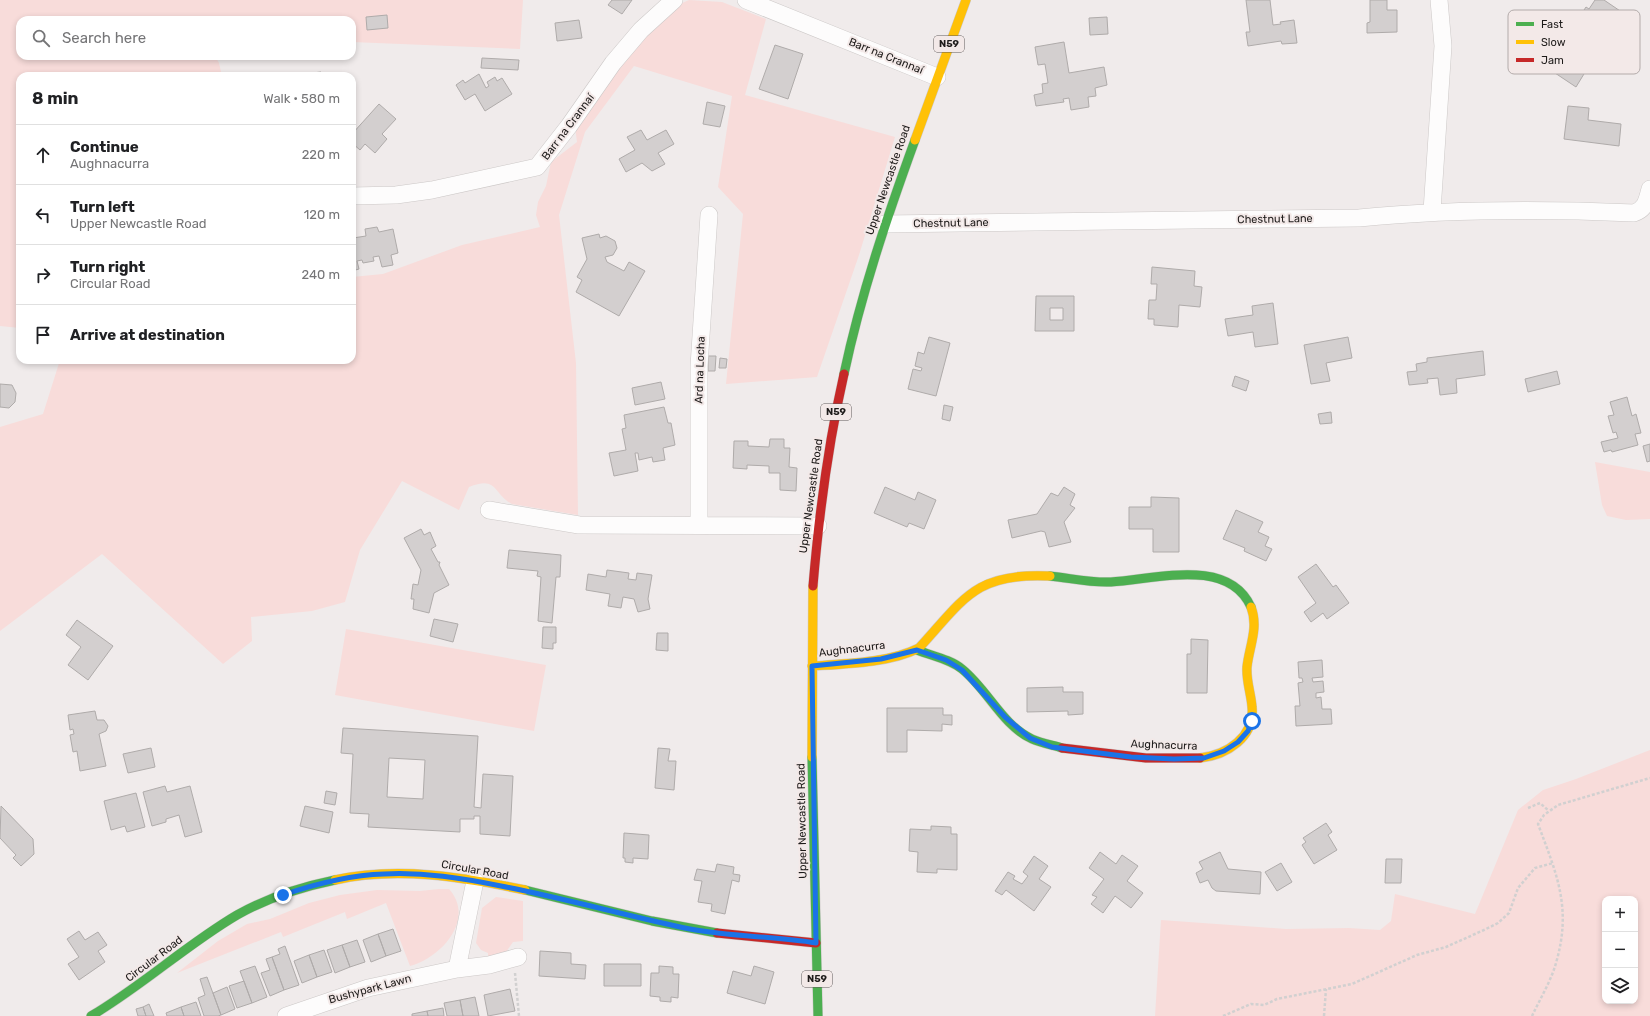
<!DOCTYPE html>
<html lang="en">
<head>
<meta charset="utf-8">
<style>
  :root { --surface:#fff; --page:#f6f6f6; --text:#202124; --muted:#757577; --line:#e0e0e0 }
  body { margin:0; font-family:Rubik,sans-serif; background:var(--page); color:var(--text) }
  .controls { position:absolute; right:12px; bottom:12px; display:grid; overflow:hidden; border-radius:8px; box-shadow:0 2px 6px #0003 }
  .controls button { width:36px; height:36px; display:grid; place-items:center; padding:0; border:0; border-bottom:1px solid var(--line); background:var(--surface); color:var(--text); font:20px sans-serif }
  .stop { position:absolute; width:12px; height:12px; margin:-9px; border:3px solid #1a73e8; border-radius:50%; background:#fff }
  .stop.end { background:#1a73e8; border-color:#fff; box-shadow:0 1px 4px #0008 }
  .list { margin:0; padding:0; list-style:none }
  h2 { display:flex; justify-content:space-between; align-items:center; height:52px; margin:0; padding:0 16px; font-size:17px }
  h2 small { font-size:13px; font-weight:400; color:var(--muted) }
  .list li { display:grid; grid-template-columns:26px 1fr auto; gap:12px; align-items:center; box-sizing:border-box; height:60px; padding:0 16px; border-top:1px solid var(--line) }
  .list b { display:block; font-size:15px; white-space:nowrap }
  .list p { margin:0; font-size:13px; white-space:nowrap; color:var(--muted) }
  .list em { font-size:13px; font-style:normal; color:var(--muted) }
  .icon { flex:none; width:22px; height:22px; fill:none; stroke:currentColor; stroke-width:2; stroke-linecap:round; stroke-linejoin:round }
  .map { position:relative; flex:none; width:1650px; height:1016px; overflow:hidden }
  .search { position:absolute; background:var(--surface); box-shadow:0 2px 6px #0003; left:16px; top:16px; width:340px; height:44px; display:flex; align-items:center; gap:10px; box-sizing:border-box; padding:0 14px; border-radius:12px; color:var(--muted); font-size:15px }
  .panel { position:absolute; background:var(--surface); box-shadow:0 2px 6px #0003; left:16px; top:72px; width:340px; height:292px; border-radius:12px }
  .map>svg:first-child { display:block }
  .green { fill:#f8dcda; fill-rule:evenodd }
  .building { fill:#d3cfcf; stroke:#afabaa; fill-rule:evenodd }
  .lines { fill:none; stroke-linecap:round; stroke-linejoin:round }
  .street-casing { stroke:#ccc8c7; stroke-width:18 }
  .fast-casing { stroke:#ccc8c7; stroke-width:10 }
  .slow-casing { stroke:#ccc8c7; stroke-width:10 }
  .jam-casing { stroke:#ccc8c7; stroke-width:10 }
  .path { stroke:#d1d0d0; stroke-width:2.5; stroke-dasharray:3 2; stroke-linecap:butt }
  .street { stroke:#fdfcfc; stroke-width:17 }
  .fast { stroke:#4caf50; stroke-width:9 }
  .slow { stroke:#ffc107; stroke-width:9 }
  .jam { stroke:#c62828; stroke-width:9 }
  .route { stroke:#1a73e8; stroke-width:5 }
  .labels { text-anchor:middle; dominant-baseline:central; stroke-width:4; stroke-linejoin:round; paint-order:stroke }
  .shield { fill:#f3e9e8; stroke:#5e5958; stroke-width:1 }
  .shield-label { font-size:10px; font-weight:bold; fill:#1e1b1a }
  .street-label { font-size:11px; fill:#1e1b1a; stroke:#f3e9e8 }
  .key { fill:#f3e9e8; stroke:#b3abaa; stroke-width:1 }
  .key-label { font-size:11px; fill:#1e1b1a }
</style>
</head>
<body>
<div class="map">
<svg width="1650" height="1016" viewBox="0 0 1650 1016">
  <rect width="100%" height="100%" fill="#f0ebeb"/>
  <!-- green -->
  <path class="green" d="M0 0H523L520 49 352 42V20H20V56H215L219 63 222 76H20V328L0 326Z
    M689 0 722 2 766 19 745 95 895 137 859 255 817 377 726 384 743 214 718 187 732 96 634 66 585 132 559 215 576 363 578 515 512 504C493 494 498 475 469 487L459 510 402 481 360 550 345 602 312 611 251 617 252 641 223 664 102 554 0 631V427L43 414 60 360H352V277L383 274 462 245 540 227 536 215 538 202 546 186 551 162 577 142 575 127 636 44 678 5Z
    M1595 462 1650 472V519L1626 520 1607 516 1602 505Z
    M346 629 546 665 534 731 335 695Z
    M1650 750V1016H1155L1161 920 1286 929 1349 928 1380 930 1391 921 1395 894 1475 914 1518 810 1543 790 1576 779ZM1605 899H1635V1001H1605Z
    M439 889H449C476 919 441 958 410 966L386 903 347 919 345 912 283 937 281 932 177 973 218 941 247 924 270 919 309 903 340 895 377 890 420 891Z
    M496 897 523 901V941L513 942 506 952 488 957V953L481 950 476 943 482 908Z"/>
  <!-- building -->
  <path class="building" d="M612 0H632L622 14 608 5Z
    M1246 0H1270L1273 25 1281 24 1280 22 1294 20 1297 43 1282 44 1281 41 1248 46 1246 32H1250Z
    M1370 0H1387V10H1397V32L1367 33V23L1370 22Z
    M1595 0H1604L1629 17 1617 35 1615 33 1605 48 1608 50 1593 73 1587 69 1576 87 1549 69 1574 32 1571 30 1586 7 1589 9Z
    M387 15 388 28 367 30 366 17Z
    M1107 17 1108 34 1090 35 1089 18Z
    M579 20 582 38 557 41 555 23Z
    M1064 42 1069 73 1104 67 1107 85 1095 88 1096 96 1088 97 1089 107 1071 110 1069 98 1063 99 1064 102 1036 106 1034 95 1043 93 1042 84 1048 83 1045 64 1038 65 1035 47Z
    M775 45 803 54 788 99 759 89Z
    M482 58 519 60 518 70 481 68Z
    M321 72V76H285Z
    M479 74 486 88 489 86 487 82 495 77 497 81 502 78 512 94 485 111 475 94 465 100 456 85 463 80 465 83Z
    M707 102 725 106 720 127 703 124Z
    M379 104 396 119 382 134 387 139 375 153 365 144 360 150 352 143V134Z
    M1568 106 1589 108 1588 120 1621 124 1619 146 1564 139Z
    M641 130 647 140 666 130 674 144 658 153 665 164 652 171 642 163 626 172 619 159 635 150 627 137Z
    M377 227 379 232 393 229 398 253 391 255 393 265 382 267 379 256 373 257 374 261 363 263 362 260 357 261 359 269 352 271V235L353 238 366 236 365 229Z
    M599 234 600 238 606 236 615 241 617 248 613 255 605 257 607 262 624 271 629 262 645 271 619 316 576 292 582 280 577 277 587 259 582 238Z
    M1152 267 1195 271 1194 286 1202 287 1200 307 1179 305 1178 327 1154 325V319H1148L1149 300H1156L1157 284H1151Z
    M1036 296H1074V331H1035ZM1050 308H1063V320H1050Z
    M1273 303 1278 344 1255 347 1253 332 1228 336 1225 319 1253 315 1252 306Z
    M929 337 950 343 936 396 908 389 913 369 921 371 922 368 915 366 918 352 924 354Z
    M1348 337 1352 358 1326 363 1330 381 1311 384 1304 345Z
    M1483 351 1485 375 1456 379 1457 393 1440 395 1438 378 1427 379 1428 383 1409 385 1407 372 1417 371 1416 364 1427 362V358Z
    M708 356H716L715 371H708Z
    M720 358 727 359 726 368H719Z
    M1557 371 1560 384 1528 392 1525 379Z
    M1235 376 1249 381 1246 391 1232 386Z
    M661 382 665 399 635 405 632 388Z
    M0 384 12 385 16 393 15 402 9 408 0 407Z
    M1627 397 1632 416 1636 414 1641 433 1635 434 1638 445 1612 452 1611 450 1604 452 1601 442 1618 438 1616 432 1613 433 1608 416 1614 415 1610 402Z
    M944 405 953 407 950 421 942 419Z
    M664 407 668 423H671L675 445 663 448 665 460 653 462 652 457 639 460 638 453H635L638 471 614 476 609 453 626 450 622 429 626 428 624 415Z
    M1331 412 1332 423 1320 424 1318 414Z
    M770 439H784V448H790L789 467 797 468 796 491 780 490V473H769V466L747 465V469L733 468 734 441H748V446L769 447Z
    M1650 444V461L1647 462 1643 446Z
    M885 487 915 500 918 492 936 500 924 529 909 523 907 527 874 513Z
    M1064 487 1075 494 1070 505 1075 508 1064 522 1071 542 1049 547 1045 532 1041 531 1012 538 1008 520 1037 514 1051 493 1058 496Z
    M1151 497 1179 498V552H1153V529H1129V507H1151Z
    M1236 510 1263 522 1258 532 1269 537 1265 546 1272 549 1266 561 1244 551 1245 548 1223 539Z
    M421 529 424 535 430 532 436 546 431 549 438 562H440L439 565 449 585 434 593 429 613 413 609 414 599H411L413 584 418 585 421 570 404 538Z
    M509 550 561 555 560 577H556L552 623 538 621 541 577 537 576 538 571 507 568Z
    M1316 564 1333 587 1336 585 1349 603 1327 619 1323 613 1311 622 1304 612 1316 603 1298 577Z
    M607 570 629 573 628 579 636 580 637 573 652 575 648 599 650 609 638 612 634 599 623 597 621 608 608 606 610 594 586 590 588 574 606 577Z
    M434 619 458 624 453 642 430 636Z
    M77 620 113 646 88 680 68 665 81 647 66 635Z
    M543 627H556V643H553V649L542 648Z
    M657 633H668V651L656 650Z
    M1191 639 1208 640 1207 693H1187V654H1191Z
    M1322 660 1323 677 1312 678 1313 682 1323 681 1324 692 1316 693V698L1321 697 1322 709H1331L1332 724 1296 726 1295 706H1300L1298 683 1303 682 1302 678H1299L1298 662Z
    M1063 687V692H1083V714L1068 715V711L1027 712V688Z
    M887 708H943V715H952V725L942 724V731L907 730V752H887Z
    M95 711 97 720H104L108 726 106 731 99 734 106 766 80 771 77 751 73 752 70 735 74 734 73 729 70 730 68 715Z
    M343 728 478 736 474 807 481 808 483 774 513 776 510 836 480 834V816H474V819H460V832L368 827 369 814 350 813 353 754 341 753ZM389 758 425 760 423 799 387 797Z
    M151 748 155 767 128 773 123 754Z
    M658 748 670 749 668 761H676L674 790 655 788Z
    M165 786 167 792 190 786 202 832 185 837 179 815 166 819V822L152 826 143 792Z
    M326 791 337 793 335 805 324 803Z
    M136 793 145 827 127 832 125 826 111 830 104 801Z
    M1 806 33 839 34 854 21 866 13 858 16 855 0 838Z
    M305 806 333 812 329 833 300 826Z
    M1326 823 1332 832 1328 835 1337 850 1314 864 1302 845 1306 842 1303 838Z
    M931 826 951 827V834H957V870L937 869V873L917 872 918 852 909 851 910 829 931 830Z
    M624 833 649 835 648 859 633 858V863L625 862V858H623Z
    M1100 852 1116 864 1122 855 1138 866 1127 881 1143 893 1131 908 1115 896 1103 913 1091 904 1097 897 1092 895 1104 879 1089 868Z
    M1220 852 1228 869 1261 872 1260 894 1216 891 1212 888 1208 880 1200 883 1196 873 1203 869 1199 862Z
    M1034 856 1048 866 1039 879 1051 887 1034 911 1006 890 1002 895 995 891 1008 872 1015 876 1013 879 1022 884 1028 876 1023 872Z
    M1386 859H1402L1401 883H1385Z
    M1281 863 1292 882 1277 891 1265 872Z
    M717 864 734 867 733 874 740 875 739 882 732 880 725 914 711 911 712 904 698 902 702 881 694 880 697 869 715 872Z
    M393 929 401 951 386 956 378 934Z
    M79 931 85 940 98 932 107 945 98 951 105 962 79 980 68 964 79 957 67 939Z
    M378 934 386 956 371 962 363 940Z
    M357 940 365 962 350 967 342 945Z
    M342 945 350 967 335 973 327 950Z
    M285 946 299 985 284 990 272 957 280 954 278 949Z
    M324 950 332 972 317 977 309 955Z
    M540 951 571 953V964L586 965 585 979 539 976Z
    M309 955 317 977 302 983 294 961Z
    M272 957 284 990 270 996 261 973 270 970 266 959Z
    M604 964H641V986H604Z
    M255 966 267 997 252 1003 240 971Z
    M659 966 673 967V974H679L678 998 671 997V1002L660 1001V997L650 996 651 973H659Z
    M754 966 774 972 765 1004 727 993 733 971 751 976Z
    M207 977 221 1015 218 1016H204L198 998 205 995 200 979Z
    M244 981 252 1003 237 1008 229 986Z
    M227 987 235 1009 221 1015 213 993Z
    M510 989 515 1011 488 1016 484 995Z
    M475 997 479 1016H463L460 1000Z
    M460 1000 463 1016H447L444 1003Z
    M196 1002 201 1016H184L181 1007Z
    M149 1004 154 1016H146L143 1007Z
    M143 1007 146 1016H138L136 1009Z
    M181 1007 184 1016H167L166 1013Z
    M443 1008 444 1016H428L427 1011Z
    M427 1011 428 1016H412V1014Z"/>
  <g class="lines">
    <!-- street casing -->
    <g class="street-casing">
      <path id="street" d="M746 0 937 77
        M352 196 396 195 432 190 537 167 569 126 613 63 641 30 674 0
        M1432 211 1443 46 1439 0
        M884 224 1359 218C1450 209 1542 209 1634 213 1646 209 1647 200 1650 189
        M489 510 579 525 818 526
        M699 525V366L709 215
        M457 969 489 965 518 957
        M286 1016 368 988 457 969 475 881"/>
    </g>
    <!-- fast casing -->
    <g class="fast-casing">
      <path id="fast" d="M844 374C861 294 887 217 915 140
        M1050 576C1070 578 1090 583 1111 582 1153 580 1228 556 1251 607
        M917 650C932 656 950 659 962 669 988 690 1002 725 1032 739 1041 743 1052 745 1062 748
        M812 757 818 1016
        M525 890 652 921 717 933
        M91 1016C142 986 186 945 237 915 267 898 301 887 335 880"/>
    </g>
    <!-- slow casing -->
    <g class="slow-casing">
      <path id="slow" d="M915 140 966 0
        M812 666C844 664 890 663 919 648 964 599 975 572 1050 576
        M812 757 813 586
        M1200 758C1227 755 1255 737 1252 707 1251 693 1246 681 1247 667 1249 647 1259 628 1251 607
        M335 880C397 866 463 877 525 890"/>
    </g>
    <!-- jam casing -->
    <g class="jam-casing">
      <path id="jam" d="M813 586C819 514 828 444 844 374
        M1062 748 1146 758H1200
        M717 933 816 943"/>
    </g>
    <!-- path -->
    <path class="path" d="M1528 808 1540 803 1549 811
      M515 973 519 1016
      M1223 1016 1251 1004 1264 1005 1277 999 1352 984 1417 955 1446 947 1484 930 1498 923 1509 913 1518 888 1535 868 1553 863
      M1324 1016 1326 989
      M1532 1016C1540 999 1551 981 1556 963 1572 908 1557 875 1538 824L1544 815 1558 805 1650 778"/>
    <!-- street -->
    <use href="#street" class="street"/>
    <!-- fast -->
    <use href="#fast" class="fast"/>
    <!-- slow -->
    <use href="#slow" class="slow"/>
    <!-- jam -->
    <use href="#jam" class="jam"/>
  </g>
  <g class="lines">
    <!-- route -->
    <path class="route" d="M283 895C315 884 350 875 384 874 424 872 462 878 501 886 564 898 627 916 690 929 732 937 774 936 816 943L812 666 881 659 917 650 946 660 962 670 1005 717 1030 738 1052 747 1131 757 1174 759 1204 758 1224 751 1238 742 1248 731 1252 721"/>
  </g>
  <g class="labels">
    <!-- shield labels -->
    <g class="shield">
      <rect x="934" y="36" width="30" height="16" rx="3"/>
      <rect x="821" y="404" width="30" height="16" rx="3"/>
      <rect x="802" y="971" width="30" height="16" rx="3"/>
    </g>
    <g class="shield-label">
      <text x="949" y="44">N59</text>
      <text x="836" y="412">N59</text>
      <text x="817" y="979">N59</text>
    </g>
    <!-- street labels -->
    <g class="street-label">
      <text transform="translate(886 56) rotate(22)">Barr na Crannaí</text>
      <text transform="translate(568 127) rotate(-53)">Barr na Crannaí</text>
      <text transform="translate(888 180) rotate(-71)">Upper Newcastle Road</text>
      <text transform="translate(1275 219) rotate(-1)">Chestnut Lane</text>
      <text transform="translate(951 223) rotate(-1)">Chestnut Lane</text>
      <text transform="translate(700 370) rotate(-88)">Ard na Locha</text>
      <text transform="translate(811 496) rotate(-82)">Upper Newcastle Road</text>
      <text transform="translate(852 649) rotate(-7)">Aughnacurra</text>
      <text transform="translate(1164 745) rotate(2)">Aughnacurra</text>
      <text transform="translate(802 821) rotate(-91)">Upper Newcastle Road</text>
      <text transform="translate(475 870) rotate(10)">Circular Road</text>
      <text transform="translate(154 959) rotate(-37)">Circular Road</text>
      <text transform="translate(370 989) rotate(-15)">Bushypark Lawn</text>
    </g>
  </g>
  <!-- legend -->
  <rect x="1508" y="10" width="132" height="64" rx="6" class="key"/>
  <rect x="1516" y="22" width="18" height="4" fill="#4caf50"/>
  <rect x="1516" y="40" width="18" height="4" fill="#ffc107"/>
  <rect x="1516" y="58" width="18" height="4" fill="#c62828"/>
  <g class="key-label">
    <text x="1541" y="28">Fast</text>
    <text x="1541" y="46">Slow</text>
    <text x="1541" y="64">Jam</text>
  </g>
</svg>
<div class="controls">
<button>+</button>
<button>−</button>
<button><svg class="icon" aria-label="layers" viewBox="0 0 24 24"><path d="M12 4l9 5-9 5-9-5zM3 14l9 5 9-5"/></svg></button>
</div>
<div class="stop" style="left:1252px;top:721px"></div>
<div class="stop end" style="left:283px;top:895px"></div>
<div class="search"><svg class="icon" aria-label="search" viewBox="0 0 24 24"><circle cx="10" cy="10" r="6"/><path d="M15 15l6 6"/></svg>Search here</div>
<section class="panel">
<h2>8 min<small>Walk · 580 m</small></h2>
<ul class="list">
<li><svg class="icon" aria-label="ahead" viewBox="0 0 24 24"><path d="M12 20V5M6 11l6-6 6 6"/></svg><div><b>Continue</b><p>Aughnacurra</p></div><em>220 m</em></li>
<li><svg class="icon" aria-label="left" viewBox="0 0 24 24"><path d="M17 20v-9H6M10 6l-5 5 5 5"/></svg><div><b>Turn left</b><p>Upper Newcastle Road</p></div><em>120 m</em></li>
<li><svg class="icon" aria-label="right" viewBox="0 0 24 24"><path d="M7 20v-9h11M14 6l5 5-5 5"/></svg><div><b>Turn right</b><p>Circular Road</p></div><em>240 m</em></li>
<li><svg class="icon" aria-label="arrive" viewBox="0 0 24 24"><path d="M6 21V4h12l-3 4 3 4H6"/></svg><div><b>Arrive at destination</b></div></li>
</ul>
</section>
</div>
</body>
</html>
